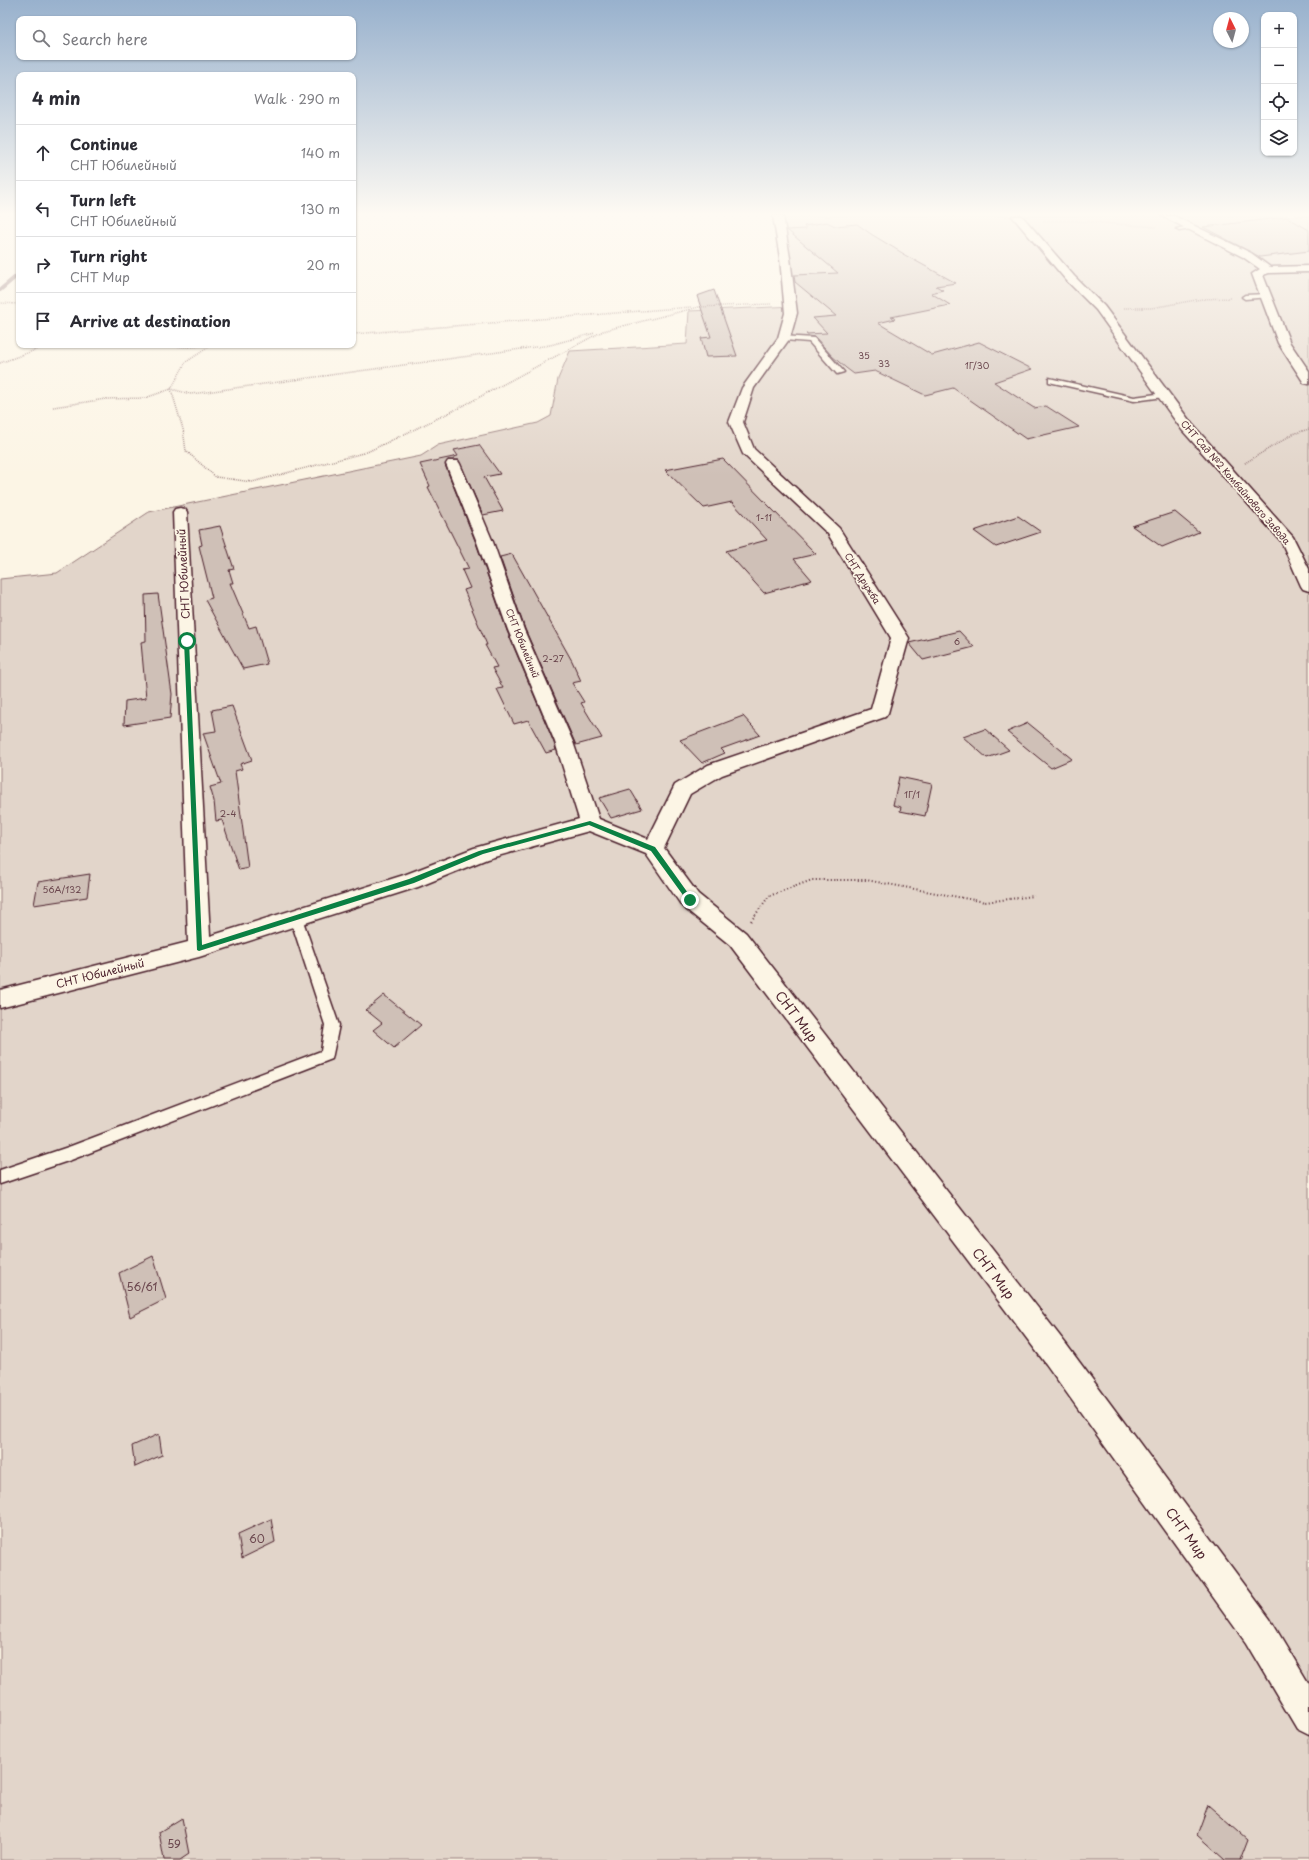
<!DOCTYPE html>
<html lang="en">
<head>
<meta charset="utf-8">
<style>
  :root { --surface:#fff; --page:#f7f7f7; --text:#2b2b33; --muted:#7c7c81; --line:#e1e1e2 }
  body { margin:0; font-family:"Playpen Sans",sans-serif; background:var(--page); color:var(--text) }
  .controls { position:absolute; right:12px; top:12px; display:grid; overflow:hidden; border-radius:8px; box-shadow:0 1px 3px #0004 }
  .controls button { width:36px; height:36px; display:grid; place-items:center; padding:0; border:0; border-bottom:1px solid var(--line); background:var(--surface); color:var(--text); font:20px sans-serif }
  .compass { position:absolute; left:1213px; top:12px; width:36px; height:36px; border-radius:50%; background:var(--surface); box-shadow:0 1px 3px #0004; rotate:354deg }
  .stop { position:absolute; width:12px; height:12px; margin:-9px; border:3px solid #0b8043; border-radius:50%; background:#fff }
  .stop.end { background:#0b8043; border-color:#fff; box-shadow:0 1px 4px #0008 }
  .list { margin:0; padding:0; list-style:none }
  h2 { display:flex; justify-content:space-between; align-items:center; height:52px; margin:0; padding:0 16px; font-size:17px }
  h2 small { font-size:13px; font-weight:400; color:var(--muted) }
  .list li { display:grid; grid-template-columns:26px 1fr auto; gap:12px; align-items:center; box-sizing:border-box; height:56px; padding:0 16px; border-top:1px solid var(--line) }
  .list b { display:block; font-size:15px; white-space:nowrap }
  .list p { margin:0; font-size:13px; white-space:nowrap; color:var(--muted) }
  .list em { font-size:13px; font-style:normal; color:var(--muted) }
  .icon { flex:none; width:22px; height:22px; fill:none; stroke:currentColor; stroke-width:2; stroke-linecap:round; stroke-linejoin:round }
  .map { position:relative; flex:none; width:1309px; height:1860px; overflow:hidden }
  .search { position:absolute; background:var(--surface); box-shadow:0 1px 3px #0004; left:16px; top:16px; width:340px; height:44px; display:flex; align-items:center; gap:10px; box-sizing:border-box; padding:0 14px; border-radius:8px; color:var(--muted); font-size:15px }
  .panel { position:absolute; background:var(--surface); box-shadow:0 1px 3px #0004; left:16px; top:72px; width:340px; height:276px; border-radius:8px }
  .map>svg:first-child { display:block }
  .green { fill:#e2d5ca; stroke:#967a7a }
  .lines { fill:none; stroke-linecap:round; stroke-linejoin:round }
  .stream { stroke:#917474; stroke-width:4 }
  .building { fill:#cfc0b7; stroke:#4a1f2b }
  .service-casing { stroke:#4a1f2b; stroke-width:3 }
  .minor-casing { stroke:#4a1f2b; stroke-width:3 }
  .path-far1 { stroke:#4a1f2b; stroke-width:1.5; stroke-dasharray:0.5 1.5; stroke-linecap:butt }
  .path { stroke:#4a1f2b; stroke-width:2; stroke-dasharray:1 2.5; stroke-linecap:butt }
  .service { fill:#fcf5e5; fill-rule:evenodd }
  .minor { fill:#fcf5e5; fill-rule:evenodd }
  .route { fill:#0b8043 }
  .labels { text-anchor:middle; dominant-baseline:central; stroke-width:3.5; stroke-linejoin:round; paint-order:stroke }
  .number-label { font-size:9px; fill:#6b474e }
  .far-street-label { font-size:9px; fill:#4a1f2b; stroke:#fcf5e5 }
  .street-label { font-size:11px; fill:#4a1f2b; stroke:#fcf5e5 }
  .near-number-label { font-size:11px; fill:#6b474e }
  .near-street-label { font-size:13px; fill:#4a1f2b; stroke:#fcf5e5 }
</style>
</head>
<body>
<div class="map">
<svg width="1309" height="1860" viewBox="0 0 1309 1860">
  <rect width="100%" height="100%" fill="#fcf5e5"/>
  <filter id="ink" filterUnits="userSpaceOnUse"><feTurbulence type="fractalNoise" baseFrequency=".025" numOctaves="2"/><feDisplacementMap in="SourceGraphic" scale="8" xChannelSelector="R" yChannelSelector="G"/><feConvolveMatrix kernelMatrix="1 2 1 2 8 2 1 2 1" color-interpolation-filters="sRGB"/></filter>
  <g filter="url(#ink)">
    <!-- green -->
    <path class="green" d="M782 216H1309V1860H0V579L57 573 149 512 421 456 438 445 538 423 551 416 558 379 570 351 687 344 689 311 794 306Z"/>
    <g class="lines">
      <!-- stream -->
      <path class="stream" d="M0 290 19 274"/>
    </g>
    <!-- building -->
    <path class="building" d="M1287 217 1309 230V251L1260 257 1203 227Z
      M827 222 835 226 857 224 871 234 904 254H903L956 283 936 286 943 290 931 293 950 305 891 317 895 319 878 323 932 355 979 342 1032 369 994 382 1034 408 1046 406 1079 427 1026 439 953 388 925 395 875 371 854 374 846 368 832 356 815 337 809 336 806 334 827 333 813 318 836 316 795 282 794 275 838 273 787 230 806 229 804 226Z
      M714 290 737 356 706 357 701 338 711 337 697 296Z
      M479 445 500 474 484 477 503 511 483 515 459 460H448L445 465 476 543 507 631 554 743 556 750 546 753 528 720 514 724 497 689 503 688 492 668 497 667 485 645H487L464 590 470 588 462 570 469 569 428 487 430 486 420 464 458 456 454 450Z
      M723 459 816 554 794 559 812 580 764 593 726 551 767 540 732 502 704 508 665 470Z
      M1175 512 1199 532 1162 547 1132 526Z
      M1018 516 1041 532 996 547 974 531Z
      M220 526 234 569 229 570 233 583H230L249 628 256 626 267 664 243 669 205 600 212 598 199 546 202 545 199 530Z
      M512 554 572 661 581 681 572 683 584 702 581 703 602 738 576 745 525 629 500 557Z
      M158 594 172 694 170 718 124 725 125 701 146 698 141 642 146 641 145 595Z
      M959 631 974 647 923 660 909 643Z
      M232 706 252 760 240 764 242 769 235 771 248 868 239 870 222 820 216 821 214 801 210 787 221 784 203 733 216 731 212 710Z
      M743 716 760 735 721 749 725 753 702 763 680 740Z
      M1028 723 1072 759 1051 768 1007 732Z
      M985 729 1009 750 987 758 963 737Z
      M899 777 932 784 925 816 900 811 901 807 893 805Z
      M630 789 642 809 611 818 599 798Z
      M90 874 87 897 34 905 38 882Z
      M384 995 421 1025 394 1048 373 1030 382 1023 366 1010Z
      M153 1256 166 1299 130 1317 119 1273Z
      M159 1434 162 1455 135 1467 132 1446Z
      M271 1519 275 1542 242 1558 238 1534Z
      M1208 1805 1247 1839 1239 1860H1225L1197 1835Z
      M182 1818 189 1854 180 1860H164L159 1832Z"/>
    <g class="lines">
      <!-- service casing -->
      <g class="service-casing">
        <path id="service" d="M1189 226 1191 227V229L1179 231 1176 229Z
          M1267 294 1269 295V297L1245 299 1242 297 1245 295Z
          M781 336 814 338 844 372 837 374 809 342 784 340 780 338Z
          M1049 378 1134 397 1164 393 1168 395 1164 397 1134 401 1049 382Z
          M296 913 301 914 302 918 339 1025 332 1059 71 1160 0 1184V1170L71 1146 321 1051 325 1025 290 918 291 914Z"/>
      </g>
      <!-- minor casing -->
      <g class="minor-casing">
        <path id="minor" d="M773 216H783L790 258 797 313 790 338 754 388 743 422 754 449 839 528 909 638 888 713 885 717 722 775 690 794 664 848 698 894 746 933 1066 1344 1270 1619 1309 1684V1735L1297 1729 1246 1643 1046 1364 730 945 682 906 646 854 589 831 487 859 418 887 199 957 0 1008V990L188 942 173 512 175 509 180 508 185 509 187 512 210 936 404 875 474 848 579 819 555 742 508 630 477 542 446 464 448 461H458L460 464 493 542 524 630 573 742 599 819 648 839 675 785 708 765 871 709 891 638 828 534 743 454 729 422 742 388 778 338 785 313 780 258Z
          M1012 216H1022L1074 276 1104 306 1192 424 1293 537 1309 569V591L1303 589 1301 586 1281 541 1182 430 1096 310 1066 280Z
          M1162 216H1174L1251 253 1270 267 1309 266V272L1269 273 1263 275 1290 343 1309 371V384L1304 383 1278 343 1252 274 1260 269 1243 257Z"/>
      </g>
      <!-- path-far1 -->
      <path class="path-far1" d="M1043 221H1075L1156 227
        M0 303 19 304
        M698 307 771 304
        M1122 308H1151L1202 299 1230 298
        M353 334 691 307
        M148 345 190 347 211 345
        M212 345 186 362 171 389 183 429 186 451 216 477 252 482 367 452 457 409 603 331 699 307
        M0 363 49 345
        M53 407 106 399 145 398 171 389 191 394 550 345 595 333
        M1245 463 1293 434 1309 429"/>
      <!-- path -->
      <path class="path" d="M751 921 769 896 812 880H866L985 902 1034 896"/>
      <!-- service -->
      <use href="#service" class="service"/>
      <!-- minor -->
      <use href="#minor" class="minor"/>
    </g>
  </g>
  <!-- sky -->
  <linearGradient id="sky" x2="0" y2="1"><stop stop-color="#98b1cd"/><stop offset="0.45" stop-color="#fefaf3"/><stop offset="1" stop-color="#fefaf3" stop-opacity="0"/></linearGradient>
  <rect width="1309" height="476" fill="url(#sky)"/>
  <!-- route -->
  <path class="route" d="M187 640 189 641 202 945 409 879 479 851 590 821 655 847 693 900V902H688L651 851 589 825 483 854 414 883 199 951 197 950 184 641Z"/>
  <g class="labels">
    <!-- number labels -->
    <g class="number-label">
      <text x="864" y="355">35</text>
      <text x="884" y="363">33</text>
      <text x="977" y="365">1Г/30</text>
      <text x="764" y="517">1-11</text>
      <text x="957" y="641">6</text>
      <text x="553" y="658">2-27</text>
      <text x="912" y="794">1Г/1</text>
      <text x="228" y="813">2-4</text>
      <text x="62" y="889">56А/132</text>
    </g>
    <!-- far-street labels -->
    <g class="far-street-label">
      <text transform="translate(1236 482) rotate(49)">СНТ Сад №2 Комбайнового Завода</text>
      <text transform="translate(863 578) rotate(58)">СНТ Дружба</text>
      <text transform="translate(523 643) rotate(68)">СНТ Юбилейный</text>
    </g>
    <!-- street labels -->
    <g class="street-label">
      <text transform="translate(183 574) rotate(-93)">СНТ Юбилейный</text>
      <text transform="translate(100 973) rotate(-14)">СНТ Юбилейный</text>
    </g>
    <!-- near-number labels -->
    <g class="near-number-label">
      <text x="142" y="1286">56/61</text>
      <text x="257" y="1538">60</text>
      <text x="174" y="1843">59</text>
    </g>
    <!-- near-street labels -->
    <g class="near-street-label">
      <text transform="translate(797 1016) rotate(53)">СНТ Мир</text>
      <text transform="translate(994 1273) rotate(53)">СНТ Мир</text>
      <text transform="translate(1187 1533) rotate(54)">СНТ Мир</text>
    </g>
  </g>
</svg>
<div class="controls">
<button>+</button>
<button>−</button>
<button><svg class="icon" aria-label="locate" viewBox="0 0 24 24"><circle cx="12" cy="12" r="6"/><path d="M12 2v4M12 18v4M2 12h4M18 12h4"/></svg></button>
<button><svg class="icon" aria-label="layers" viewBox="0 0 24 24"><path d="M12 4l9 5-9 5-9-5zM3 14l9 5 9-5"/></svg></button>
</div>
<svg class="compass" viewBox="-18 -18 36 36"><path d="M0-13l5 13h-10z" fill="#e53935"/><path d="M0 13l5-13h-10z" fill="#7c7c81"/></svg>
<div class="stop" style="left:187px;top:641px"></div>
<div class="stop end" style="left:690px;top:900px"></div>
<div class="search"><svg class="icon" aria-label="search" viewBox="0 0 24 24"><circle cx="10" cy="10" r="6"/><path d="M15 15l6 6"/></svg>Search here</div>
<section class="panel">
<h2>4 min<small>Walk · 290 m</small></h2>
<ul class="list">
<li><svg class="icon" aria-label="ahead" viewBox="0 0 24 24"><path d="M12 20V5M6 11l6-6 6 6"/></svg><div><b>Continue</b><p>СНТ Юбилейный</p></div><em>140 m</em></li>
<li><svg class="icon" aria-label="left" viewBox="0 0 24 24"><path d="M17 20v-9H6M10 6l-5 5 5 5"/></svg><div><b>Turn left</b><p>СНТ Юбилейный</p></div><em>130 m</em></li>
<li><svg class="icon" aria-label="right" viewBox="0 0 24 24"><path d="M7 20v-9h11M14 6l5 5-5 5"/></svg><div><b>Turn right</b><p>СНТ Мир</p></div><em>20 m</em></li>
<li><svg class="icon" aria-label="arrive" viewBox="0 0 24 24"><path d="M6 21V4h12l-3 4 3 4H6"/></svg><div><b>Arrive at destination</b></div></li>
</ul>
</section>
</div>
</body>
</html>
